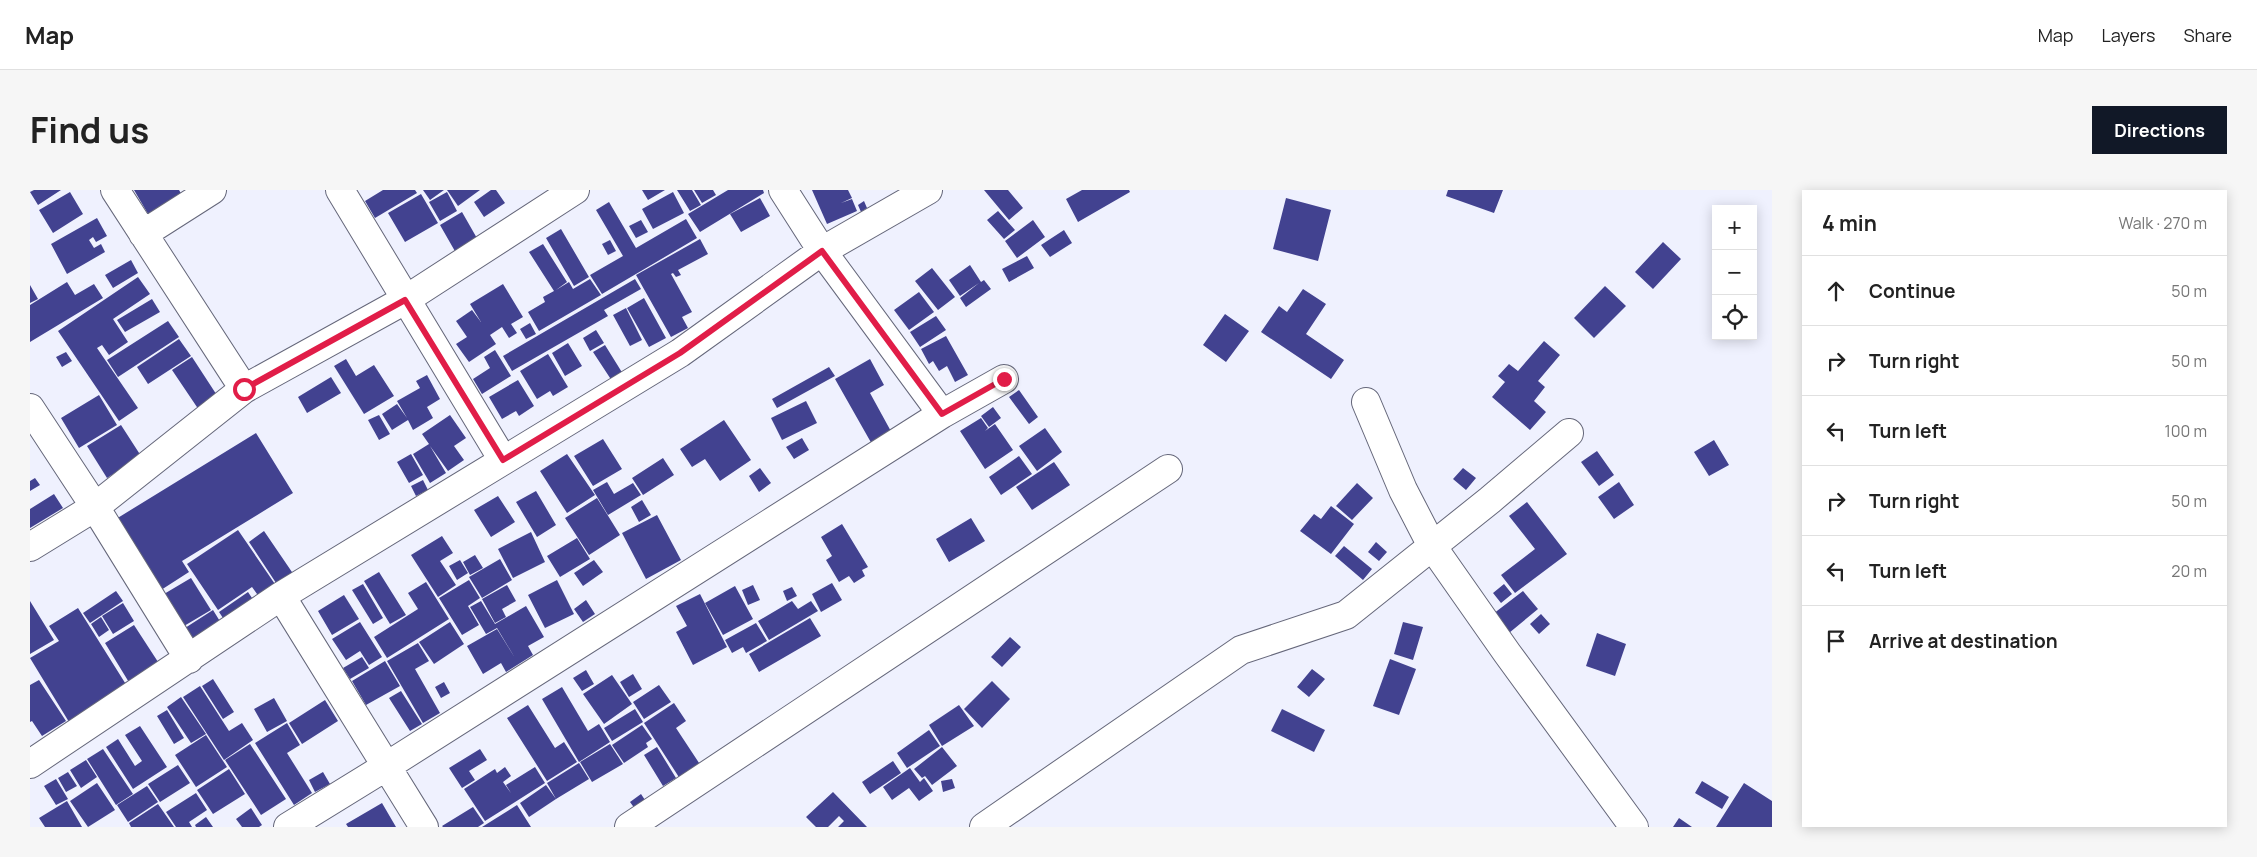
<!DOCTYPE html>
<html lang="en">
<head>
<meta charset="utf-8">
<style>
  :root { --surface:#fff; --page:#f6f6f6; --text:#222; --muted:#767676; --line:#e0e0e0; --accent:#111827 }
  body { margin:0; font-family:Manrope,sans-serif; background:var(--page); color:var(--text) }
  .controls { position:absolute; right:15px; top:15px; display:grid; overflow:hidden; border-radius:0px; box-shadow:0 2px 12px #0003 }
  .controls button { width:45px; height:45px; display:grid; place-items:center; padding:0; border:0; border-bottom:1px solid var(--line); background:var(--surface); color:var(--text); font:25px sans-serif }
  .stop { position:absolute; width:15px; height:15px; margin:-11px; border:4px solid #e11d48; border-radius:50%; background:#fff }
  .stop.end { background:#e11d48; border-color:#fff; box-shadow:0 1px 5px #0008 }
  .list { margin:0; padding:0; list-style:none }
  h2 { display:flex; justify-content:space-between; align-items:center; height:65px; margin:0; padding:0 20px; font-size:21px }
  h2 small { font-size:16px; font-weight:400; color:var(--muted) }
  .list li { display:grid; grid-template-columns:32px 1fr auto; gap:15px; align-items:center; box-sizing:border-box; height:70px; padding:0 20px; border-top:1px solid var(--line) }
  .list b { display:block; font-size:19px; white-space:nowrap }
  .list em { font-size:16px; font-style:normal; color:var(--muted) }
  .icon { flex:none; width:28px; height:28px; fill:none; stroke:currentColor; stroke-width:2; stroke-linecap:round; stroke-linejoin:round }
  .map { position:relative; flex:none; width:1742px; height:637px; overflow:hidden; border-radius:0px }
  header { display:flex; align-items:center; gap:30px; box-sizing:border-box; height:70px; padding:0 25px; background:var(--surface); border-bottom:1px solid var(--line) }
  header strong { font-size:24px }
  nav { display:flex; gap:28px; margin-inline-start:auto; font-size:18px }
  .intro { display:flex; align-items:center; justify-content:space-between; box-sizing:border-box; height:120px; padding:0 30px }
  h1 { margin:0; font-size:35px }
  .button { padding:12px 22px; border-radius:0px; background:var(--accent); color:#fff; font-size:18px; font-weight:700 }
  main { display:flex; gap:30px; padding:0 30px }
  aside { flex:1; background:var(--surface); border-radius:0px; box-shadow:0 2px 12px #0003 }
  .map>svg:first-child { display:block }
  .building { fill:#424290 }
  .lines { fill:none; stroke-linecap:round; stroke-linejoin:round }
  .minor-casing { stroke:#65677a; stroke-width:30 }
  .minor { stroke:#fff; stroke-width:28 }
  .route { stroke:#e11d48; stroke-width:6 }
</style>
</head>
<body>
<header>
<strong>Map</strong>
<nav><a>Map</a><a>Layers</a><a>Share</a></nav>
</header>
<div class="intro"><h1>Find us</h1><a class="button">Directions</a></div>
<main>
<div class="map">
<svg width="1742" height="637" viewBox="0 0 1742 637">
  <rect width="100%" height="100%" fill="#eff1fe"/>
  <!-- building -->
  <path class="building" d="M4 0H31L8 15 0 2Z
    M104 0H149L155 10 121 29Z
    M353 0H385L387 3 345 28 335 11Z
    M393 0H414L400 10Z
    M417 0H450L428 16Z
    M461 0H466L475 13 454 27 444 12Z
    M612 0H635L618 10Z
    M647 0H662L671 15 660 21Z
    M664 0H683L686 5 672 13Z
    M698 0H733L734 3 670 42 658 24Z
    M782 0H818L822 8 811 13 822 9 827 21 797 34Z
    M954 0H978L993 18 979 30Z
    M1052 0H1099L1100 2 1048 32 1036 9Z
    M1418 0H1473L1464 23 1416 6Z
    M40 2 53 24 23 43 9 20Z
    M417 2 427 21 410 31 399 12Z
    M643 2 654 23 623 39 612 19Z
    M391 4 408 33 375 52 358 23Z
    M730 8 740 26 711 42 700 24Z
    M1256 8 1301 20 1288 71 1243 59Z
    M834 11 837 18 831 22 828 15Z
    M579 12 606 58 656 29 667 48 572 104 560 85 593 66 566 20Z
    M968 21 985 40 974 49 957 30Z
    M432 22 448 50 426 63 410 35Z
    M67 28 77 46 66 52 63 47 59 50 64 58 71 54 75 62 37 84 21 54Z
    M611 30 618 42 606 48 599 36Z
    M1003 30 1015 47 987 68 975 51Z
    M531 39 559 87 544 96 516 48Z
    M1034 40 1042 53 1020 67 1011 55Z
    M670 49 678 64 648 80 651 85 646 87 643 83 641 84 662 122 652 127 658 138 641 147 606 85Z
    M580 50 586 61 578 65 572 54Z
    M1633 52 1651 69 1623 99 1605 82Z
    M513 54 537 92 526 100 539 92 543 99 560 89 571 105 509 141 498 122 515 112 513 107 524 101 499 62Z
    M997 66 1004 78 979 92 972 79Z
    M101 70 108 83 83 98 75 85Z
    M940 75 951 92 954 90 961 99 936 117 930 108 949 93 930 106 919 90Z
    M902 78 925 107 908 120 885 91Z
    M108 87 120 104 83 129 98 152 79 165 72 155 67 158 108 218 89 231 28 141Z
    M605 89 611 99 574 120 578 126 482 181 473 166Z
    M37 92 45 105 64 94 73 108 0 152V115Z
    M473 94 493 127 481 134 487 143 479 148 472 137 460 145 466 154 439 172 426 154 437 147 426 131 442 120 451 132 440 114Z
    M0 95 8 109 0 113Z
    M1575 96 1596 116 1564 148 1544 128Z
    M1273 99 1296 114 1276 144 1314 170 1301 189 1231 142 1249 116 1257 122Z
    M889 102 904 122 879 140 864 120Z
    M614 108 636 148 619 157 597 118Z
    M122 109 130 122 95 142 87 130Z
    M596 118 612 150 600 156 583 125Z
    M1195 124 1219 141 1196 172 1173 155Z
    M906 126 916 140 890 157 880 142Z
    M138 131 149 147 88 187 77 170Z
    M500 133 506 144 496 149 490 139Z
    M566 140 574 153 560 161 553 148Z
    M916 146 938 185 925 192 917 176 909 181 903 171 899 174 891 159Z
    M149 149 161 166 118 194 107 177Z
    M1514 151 1530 165 1508 191 1515 197 1504 211 1516 222 1500 240 1462 207 1475 192 1468 186 1479 174 1488 181Z
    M538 153 552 176 535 186 522 163Z
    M575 155 593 184 582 191 563 162Z
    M465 160 481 186 452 204 443 189 460 178 454 167Z
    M36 162 42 171 32 177 26 167Z
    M518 164 538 197 523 206 520 201 507 209 490 181Z
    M162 167 192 213 173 226 142 180Z
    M316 169 326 186 344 175 364 206 334 224 304 176Z
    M840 169 854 195 840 203 863 245 843 256 805 189Z
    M799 177 805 186 747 218 742 209Z
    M397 185 410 209 397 217 403 228 383 240 378 230 362 240 352 224 367 214 377 228 367 211 390 198 386 191Z
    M301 187 311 203 277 223 268 207Z
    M488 190 504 216 489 226 486 221 472 229 459 207Z
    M989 200 1008 227 999 234 979 207Z
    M69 205 87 235 49 258 31 228Z
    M776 211 787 233 752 250 741 228Z
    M963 217 971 228 959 237 951 226Z
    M349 225 360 244 349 250 338 230Z
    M420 225 436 248 424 256 434 270 418 281 400 256 416 283 400 293 383 264 399 254 392 244Z
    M951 228 958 238 955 241 965 234 983 260 955 279 930 241Z
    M694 230 721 270 690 291 675 269 662 277 650 259Z
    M91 235 111 266 77 288 57 256Z
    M1015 238 1032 262 1007 281 989 256Z
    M226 243 263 303 152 371 159 382 131 400 86 329Z
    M772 248 779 260 764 269 756 257Z
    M573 249 592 279 563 296 544 266Z
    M1684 250 1699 275 1679 286 1664 262Z
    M1567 261 1584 285 1569 296 1551 272Z
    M381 264 393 285 379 293 367 272Z
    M537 264 565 305 537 323 510 281Z
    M989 266 1002 284 971 305 959 287Z
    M633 268 644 285 613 305 602 288Z
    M1024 272 1040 295 1002 320 986 297Z
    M730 278 741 293 729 302 719 286Z
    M1433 278 1446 288 1436 300 1423 289Z
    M5 288 10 295 0 301V291Z
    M393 290 398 300 386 306 381 296Z
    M577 292 584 304 603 293 611 305 578 325 563 300Z
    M1589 292 1604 315 1584 329 1568 307Z
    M1327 293 1343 308 1322 330 1306 316Z
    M506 301 526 335 507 347 486 312Z
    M24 304 33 318 0 338V319Z
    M468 306 485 332 461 347 444 320Z
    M567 308 590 345 559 365 535 328Z
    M612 310 621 325 609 332 601 317Z
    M1497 312 1537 364 1485 403 1471 385 1505 359 1479 326Z
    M1301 316 1324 334 1301 364 1270 341 1284 324 1291 329Z
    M627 325 651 370 616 389 592 343Z
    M941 328 955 351 919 372 906 349Z
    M812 334 838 377 832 380 835 386 824 393 819 386 809 392 796 370 802 366 791 347Z
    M208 340 249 400 232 411 222 397 188 420 157 374Z
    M234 341 264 385 248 396 219 352Z
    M501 342 515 372 483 388 468 359Z
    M412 346 423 363 410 371 426 395 408 407 381 365Z
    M547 348 560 369 530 387 517 366Z
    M1346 352 1357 362 1349 371 1338 362Z
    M1314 356 1342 379 1333 390 1305 366Z
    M445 365 453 378 440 385 433 372Z
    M470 369 482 390 452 408 439 387Z
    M430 370 438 383 427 390 419 376Z
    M564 370 573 382 553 396 544 383Z
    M349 382 376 425 360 434 334 391Z
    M161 388 181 420 154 436 134 404Z
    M439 390 450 408 438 416 449 435 432 445 409 408Z
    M527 390 544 424 515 438 498 405Z
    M396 392 419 429 357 468 344 447 388 419 378 403Z
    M802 393 812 410 791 422 782 404Z
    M333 394 353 428 343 434 322 400Z
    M1474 394 1482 404 1471 413 1463 403Z
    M477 395 486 411 472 419 476 427 465 433 452 409Z
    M723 395 730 410 718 415 712 400Z
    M705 396 723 429 693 445 675 413Z
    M762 397 767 406 757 411 753 401Z
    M86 401 93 411 60 433 53 423Z
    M1493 401 1508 419 1479 443 1463 424Z
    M218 402 226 414 197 434 189 422Z
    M670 404 697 457 663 475 646 442 657 436 646 416Z
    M314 405 329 429 302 445 288 421Z
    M556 410 565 424 553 432 544 419Z
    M0 411 24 450 0 464Z
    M451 411 465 434 496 416 514 447 498 456 503 465 476 482 471 473 453 484 437 456 467 439 485 468 467 438 456 444 440 417Z
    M762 411 768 419 781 411 788 421 739 450 728 431Z
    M93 413 104 431 83 444 72 426Z
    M48 418 97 496 39 532 0 468 29 451 19 436Z
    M183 420 191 433 163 451 155 438Z
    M1511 424 1520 434 1509 444 1500 434Z
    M71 427 79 440 69 447 61 434Z
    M780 428 791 446 729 482 719 464Z
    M330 432 352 467 339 475 330 461 316 470 302 449Z
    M420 432 434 454 404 474 389 452Z
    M1373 432 1393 437 1383 470 1364 464Z
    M726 433 737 451 716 463 713 457 702 463 695 450Z
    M104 435 130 475 100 494 75 453Z
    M1567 443 1596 454 1585 486 1556 476Z
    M980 447 991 457 972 477 961 467Z
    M388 453 399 471 385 479 410 523 393 533 357 471Z
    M332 467 339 478 320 489 313 478Z
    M1360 469 1386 479 1369 525 1343 516Z
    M355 471 370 496 336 515 322 491Z
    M1282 479 1295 489 1279 507 1267 497Z
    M556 480 564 494 552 501 543 488Z
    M603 484 612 499 599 507 590 492Z
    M582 485 602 514 574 534 553 504Z
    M183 489 204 522 193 529 172 496Z
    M9 490 36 531 12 546 2 531 0 532V495Z
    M962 491 980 509 952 538 934 519Z
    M414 492 420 503 411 508 405 497Z
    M629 495 641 512 614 529 603 512Z
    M170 496 199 541 212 533 223 550 194 570 153 507Z
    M532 497 558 541 569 534 580 552 549 572 512 509Z
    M371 501 392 534 380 541 359 508Z
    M151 507 176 544 161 553 137 517Z
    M244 508 257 531 237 542 224 519Z
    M295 510 308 531 272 554 259 533Z
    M644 513 656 531 646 538 675 582 654 595 614 533Z
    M498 515 525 558 534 552 547 572 517 591 477 528Z
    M929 515 944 536 912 556 899 535Z
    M605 519 613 532 582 551 574 538Z
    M1252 519 1295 540 1284 562 1241 541Z
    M137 520 154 548 144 554 127 526Z
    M257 533 270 555 257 563 282 603 264 615 225 553Z
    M612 535 622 549 616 553 618 557 594 573 582 555Z
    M110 536 137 577 103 599 76 557 88 549 105 576 112 571 95 545Z
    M899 540 910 556 877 578 867 563Z
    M176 545 197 577 166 597 145 565Z
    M220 554 256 609 231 625 195 570Z
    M580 554 593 574 562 592 550 572Z
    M627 557 646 588 633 596 614 565Z
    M912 557 927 576 902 595 895 586 892 588 884 579Z
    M73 559 103 604 86 615 57 569Z
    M450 559 457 570 439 581 445 590 432 598 419 578Z
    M56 570 67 587 51 598 40 580Z
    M863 571 871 583 840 604 832 592Z
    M549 573 559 589 526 609 517 593Z
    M148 575 160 593 130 612 118 594Z
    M475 577 481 586 473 592 481 603 476 595 505 577 515 593 455 631 434 599 465 579 467 583Z
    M880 578 890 592 894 588 903 601 889 611 879 598 862 610 853 597Z
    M199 579 215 604 183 624 167 600Z
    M38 582 47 596 36 602 28 588Z
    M293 582 300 594 285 602 279 590Z
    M26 589 38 609 26 615 14 596Z
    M922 589 925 598 913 602 911 591Z
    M1672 591 1699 607 1692 619 1665 603Z
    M67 593 85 620 58 637 40 611Z
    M1714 593 1742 611V637H1686Z
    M516 595 526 609 499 627 490 613Z
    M117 596 128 612 98 632 87 615Z
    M803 602 837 637H808L814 631 809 626 798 637H786L776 627Z
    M166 603 177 620 159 632 162 637H146L136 622Z
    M611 604 619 616 608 623 600 612Z
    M37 611 52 637H15L9 628Z
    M352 613 366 637H318L316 634Z
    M128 614 144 637H101L99 633Z
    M487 615 501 637H452Z
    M443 617 454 633 448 637H413L412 636Z
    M221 618 232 635 229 637H212L206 629Z
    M176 627 183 637H166L165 635Z
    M1649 628 1662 637H1643Z"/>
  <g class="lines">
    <!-- minor casing -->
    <g class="minor-casing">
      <path id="minor" d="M310 0 473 270
        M753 0 792 61 912 224
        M113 44 182 0
        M214 199 375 110 545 0
        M1336 212 1373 300 1402 356 1477 463 1604 637
        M0 218 65 317 159 469
        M0 357 65 317 214 199 85 0
        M251 406 394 637
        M0 574 251 406 650 163 792 61 898 0
        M258 637 357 576 912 224 974 189
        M599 637 1138 279
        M954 637 1211 460 1316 425 1460 310 1539 243"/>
    </g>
    <!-- minor -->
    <use href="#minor" class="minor"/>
  </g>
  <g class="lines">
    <!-- route -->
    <path class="route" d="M214 199 375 110 473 270 650 163 792 61 912 224 974 189"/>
  </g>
</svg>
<div class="controls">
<button>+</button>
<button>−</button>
<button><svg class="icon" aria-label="locate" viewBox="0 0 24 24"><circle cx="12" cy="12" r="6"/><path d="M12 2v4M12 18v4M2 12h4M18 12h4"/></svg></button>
</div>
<div class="stop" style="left:214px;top:199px"></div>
<div class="stop end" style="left:974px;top:189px"></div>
</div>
<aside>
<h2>4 min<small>Walk · 270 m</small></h2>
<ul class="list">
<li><svg class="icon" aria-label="ahead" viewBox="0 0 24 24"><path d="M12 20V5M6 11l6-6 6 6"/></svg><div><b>Continue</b></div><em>50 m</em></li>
<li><svg class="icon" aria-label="right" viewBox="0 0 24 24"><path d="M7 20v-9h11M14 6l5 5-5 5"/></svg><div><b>Turn right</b></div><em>50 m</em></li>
<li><svg class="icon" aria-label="left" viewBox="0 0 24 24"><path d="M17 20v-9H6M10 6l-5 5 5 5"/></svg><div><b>Turn left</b></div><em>100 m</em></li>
<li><svg class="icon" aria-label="right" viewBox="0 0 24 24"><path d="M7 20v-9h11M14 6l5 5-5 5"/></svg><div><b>Turn right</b></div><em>50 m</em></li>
<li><svg class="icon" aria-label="left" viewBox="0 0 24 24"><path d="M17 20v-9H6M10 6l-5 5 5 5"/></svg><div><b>Turn left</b></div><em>20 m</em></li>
<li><svg class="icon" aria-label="arrive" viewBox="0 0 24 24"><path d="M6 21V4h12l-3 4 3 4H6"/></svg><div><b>Arrive at destination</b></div></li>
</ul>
</aside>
</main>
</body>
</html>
